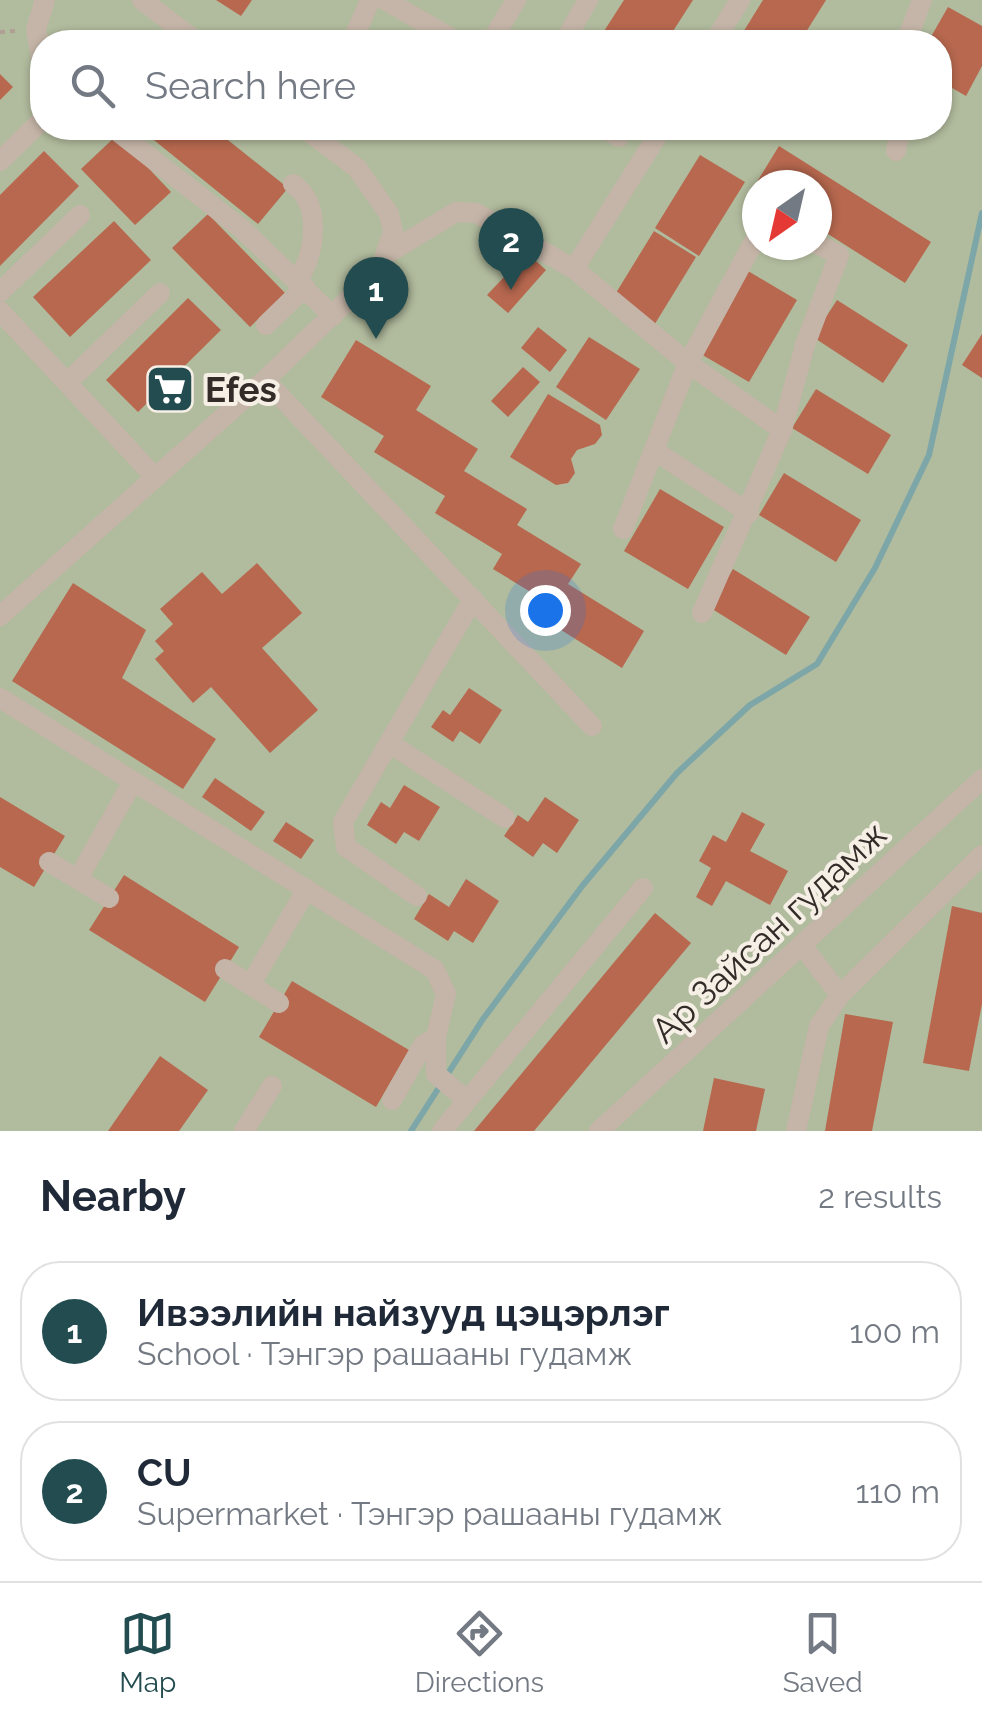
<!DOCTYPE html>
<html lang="en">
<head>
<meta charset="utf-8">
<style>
  :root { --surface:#fff; --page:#f6f6f7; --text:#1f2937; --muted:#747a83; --line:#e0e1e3; --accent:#224c4f }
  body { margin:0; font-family:Raleway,sans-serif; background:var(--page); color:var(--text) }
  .compass { position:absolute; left:742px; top:170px; width:90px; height:90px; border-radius:50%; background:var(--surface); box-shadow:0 2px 8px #0004; rotate:214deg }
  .you { position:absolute; left:545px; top:610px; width:35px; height:35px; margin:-25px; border:8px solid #fff; border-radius:50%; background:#1a73e8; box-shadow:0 0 0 15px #1a73e833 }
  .badge { display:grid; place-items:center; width:65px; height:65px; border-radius:50%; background:var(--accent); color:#fff; font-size:32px; font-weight:700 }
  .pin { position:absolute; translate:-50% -82px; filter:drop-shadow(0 2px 5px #0008) }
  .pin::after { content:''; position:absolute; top:52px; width:35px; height:30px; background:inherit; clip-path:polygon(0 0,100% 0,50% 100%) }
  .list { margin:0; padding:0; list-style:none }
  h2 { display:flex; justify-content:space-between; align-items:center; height:130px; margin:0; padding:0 40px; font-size:42px }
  h2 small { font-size:32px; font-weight:400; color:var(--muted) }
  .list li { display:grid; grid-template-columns:65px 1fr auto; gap:30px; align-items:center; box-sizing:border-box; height:140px; margin:0 20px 20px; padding:0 20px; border:2px solid var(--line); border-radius:40px }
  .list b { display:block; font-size:38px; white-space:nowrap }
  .list p { margin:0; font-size:32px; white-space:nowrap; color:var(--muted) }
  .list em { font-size:32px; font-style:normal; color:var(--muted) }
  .icon { flex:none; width:55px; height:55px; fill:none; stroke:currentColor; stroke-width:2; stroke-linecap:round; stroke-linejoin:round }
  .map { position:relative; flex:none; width:982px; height:1131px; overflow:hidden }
  .search { position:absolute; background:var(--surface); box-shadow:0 2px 8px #0004; left:30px; right:30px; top:30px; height:110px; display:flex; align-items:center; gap:25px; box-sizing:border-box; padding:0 35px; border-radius:40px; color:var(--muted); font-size:38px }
  .sheet { height:450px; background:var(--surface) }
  nav { display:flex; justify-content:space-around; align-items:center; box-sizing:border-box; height:140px; border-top:2px solid var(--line); background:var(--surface); font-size:28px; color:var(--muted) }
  nav a { display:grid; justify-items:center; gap:5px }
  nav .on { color:var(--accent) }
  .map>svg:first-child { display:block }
  .green { fill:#b1bb9d; fill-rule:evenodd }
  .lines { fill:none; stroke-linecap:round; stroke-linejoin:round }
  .stream { stroke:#7da6a8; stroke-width:6 }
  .building { fill:#b7684f }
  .path { stroke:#b09f93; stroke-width:4; stroke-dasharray:5 5; stroke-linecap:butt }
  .minor { stroke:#c5b5a8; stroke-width:20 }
  .labels { text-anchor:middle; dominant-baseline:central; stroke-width:8; stroke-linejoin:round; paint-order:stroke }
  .poi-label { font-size:35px; font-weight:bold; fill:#322b27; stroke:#f6efe6; text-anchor:start }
  .street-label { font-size:35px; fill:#322b27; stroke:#f6efe6 }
</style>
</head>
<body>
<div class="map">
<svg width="982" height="1131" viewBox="0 0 982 1131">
  <rect width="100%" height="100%" fill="#eee5db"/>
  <!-- green -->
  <path class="green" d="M0 0H982V1131H0ZM42 42H940V128H42ZM757 185H817V245H757Z"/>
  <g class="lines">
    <!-- stream -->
    <path class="stream" d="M411 1131 483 1019 583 885 677 773 750 705 817 664 875 568 929 455 982 213"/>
  </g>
  <!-- building -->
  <path class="building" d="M216 0H252L241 16Z
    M624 0H693L666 42H597Z
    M763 0H826L806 32 823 42H737Z
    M948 7 982 26V66L966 96 940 81V42H928Z
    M0 74 13 87 0 100Z
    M139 128H213L288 188 258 224Z
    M117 135 171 192 135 225 81 169Z
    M779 146 931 242 905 283 817 227V185H755Z
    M44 151 79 186 0 266V195Z
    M700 155 745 182 699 256 655 228Z
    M208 214 285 293 250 327 172 248Z
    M114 221 151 260 70 337 33 297Z
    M654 231 696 257 653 327 611 301Z
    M527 253 546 270 508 313 487 295Z
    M748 271 797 300 749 382 699 353Z
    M188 298 221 330 138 412 106 380Z
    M837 300 908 345 883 383 813 337Z
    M538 327 567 350 550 372 521 348Z
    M982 334V378L962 365Z
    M589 337 640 369 606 420 556 387Z
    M356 340 431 386 416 410 478 449 464 471 527 509 517 525 581 564 568 584 644 631 622 668 553 625 562 611 493 569 502 554 435 513 445 496 374 452 384 436 321 397Z
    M523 367 540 382 508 417 491 401Z
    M816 389 891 435 868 474 792 428Z
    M548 394 600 425 602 435 595 444 577 450 571 459 575 473 568 483 556 485 510 457Z
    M784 473 861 520 836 562 759 515Z
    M660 489 724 527 688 589 624 551Z
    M257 563 302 613 262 648 318 710 270 753 211 687 193 703 155 659 164 651 155 641 173 624 160 609 202 572 222 594Z
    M733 569 810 617 786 655 709 607Z
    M73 583 146 630 122 678 216 739 183 789 12 681Z
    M469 688 502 710 480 744 460 731 453 742 431 727 443 710 450 715Z
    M215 778 265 812 251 831 202 797Z
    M404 785 440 807 419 841 404 832 396 844 367 825 381 802 390 808Z
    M0 797 65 836 34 887 0 867Z
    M545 797 579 820 557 853 543 843 533 857 504 836 518 815 528 822Z
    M742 812 765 824 750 851 788 871 770 905 726 881 712 906 696 897 711 868 699 861 713 835 726 842Z
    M286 822 314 840 301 859 273 841Z
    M124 875 239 947 205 1002 89 930Z
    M466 879 499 901 473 943 454 931 448 941 414 919 429 894 449 907Z
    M952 906 982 913V1004L969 1071 923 1063Z
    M655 913 691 943 534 1131H474Z
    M292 981 409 1050 376 1107 259 1037Z
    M845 1014 893 1022 872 1131H825Z
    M160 1056 208 1090 179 1131H108Z
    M714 1078 765 1089 756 1131H703Z"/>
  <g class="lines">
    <!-- path -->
    <path class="path" d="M0 32 15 31"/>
    <!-- minor -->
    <path class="minor" d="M142 0 197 42
      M385 0 458 42
      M352 42 370 0
      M491 42 516 0
      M564 42 588 0
      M714 42 740 0
      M906 42 922 0
      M42 63 36 29 45 0
      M113 128 242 229 333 316
      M603 128 619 137
      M896 151 900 128
      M0 161 42 120
      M293 184C323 205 315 253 298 280
      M390 252 456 212 476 213 574 269 662 128
      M574 269 688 363 782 430 702 613
      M0 292 80 215
      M0 311 154 476
      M266 325 305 287
      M265 380 592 726
      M67 383 160 293
      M782 430 805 345 839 255 817 244
      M655 451 749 513
      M623 529 688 363 757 236
      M473 599 389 743 505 818
      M0 616 265 380 381 268 393 231 389 214 357 168 304 128
      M0 698 435 970 446 994 436 1037 423 1045 392 1100
      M389 743 343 822 346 847 417 896
      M49 862 109 898
      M78 879 133 781
      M225 969 279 1003
      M250 985 307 889
      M840 995 982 855
      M436 1037V1074L465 1099
      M244 1131 272 1086
      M442 1131 643 888
      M599 1131 982 779
      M796 1131 819 1026 840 995 804 948"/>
  </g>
  <!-- icons -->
  <defs>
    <g id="supermarket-square" transform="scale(2.5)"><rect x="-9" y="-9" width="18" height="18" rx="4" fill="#224c4f" stroke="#f6efe6"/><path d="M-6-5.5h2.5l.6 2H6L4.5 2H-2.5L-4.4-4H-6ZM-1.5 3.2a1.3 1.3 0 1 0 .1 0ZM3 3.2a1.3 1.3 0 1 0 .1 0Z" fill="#fff"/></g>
  </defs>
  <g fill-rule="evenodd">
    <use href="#supermarket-square" x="170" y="389"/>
  </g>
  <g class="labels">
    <!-- poi labels -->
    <g class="poi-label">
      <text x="205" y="389">Efes</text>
    </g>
    <!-- street labels -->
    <g class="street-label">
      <text transform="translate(769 932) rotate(-43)">Ар Зайсан гудамж</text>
    </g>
  </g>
</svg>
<svg class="compass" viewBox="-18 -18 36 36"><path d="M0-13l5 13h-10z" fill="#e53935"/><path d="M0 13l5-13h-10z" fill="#747a83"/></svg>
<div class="you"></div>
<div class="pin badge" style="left:376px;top:339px">1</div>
<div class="pin badge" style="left:511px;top:290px">2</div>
<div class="search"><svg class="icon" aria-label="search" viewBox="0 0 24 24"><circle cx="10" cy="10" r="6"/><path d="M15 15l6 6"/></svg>Search here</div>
</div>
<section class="sheet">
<h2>Nearby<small>2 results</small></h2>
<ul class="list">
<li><span class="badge">1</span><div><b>Ивээлийн найзууд цэцэрлэг</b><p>School · Тэнгэр рашааны гудамж</p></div><em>100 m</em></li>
<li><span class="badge">2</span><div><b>CU</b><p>Supermarket · Тэнгэр рашааны гудамж</p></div><em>110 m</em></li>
</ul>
</section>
<nav>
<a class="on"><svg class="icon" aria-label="map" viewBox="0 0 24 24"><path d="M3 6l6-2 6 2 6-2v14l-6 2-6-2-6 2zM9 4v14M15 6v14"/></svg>Map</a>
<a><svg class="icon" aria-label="directions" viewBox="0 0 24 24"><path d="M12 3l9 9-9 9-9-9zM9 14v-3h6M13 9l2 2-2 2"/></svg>Directions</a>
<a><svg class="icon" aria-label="saved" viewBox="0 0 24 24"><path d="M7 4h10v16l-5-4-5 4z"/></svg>Saved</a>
</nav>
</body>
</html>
